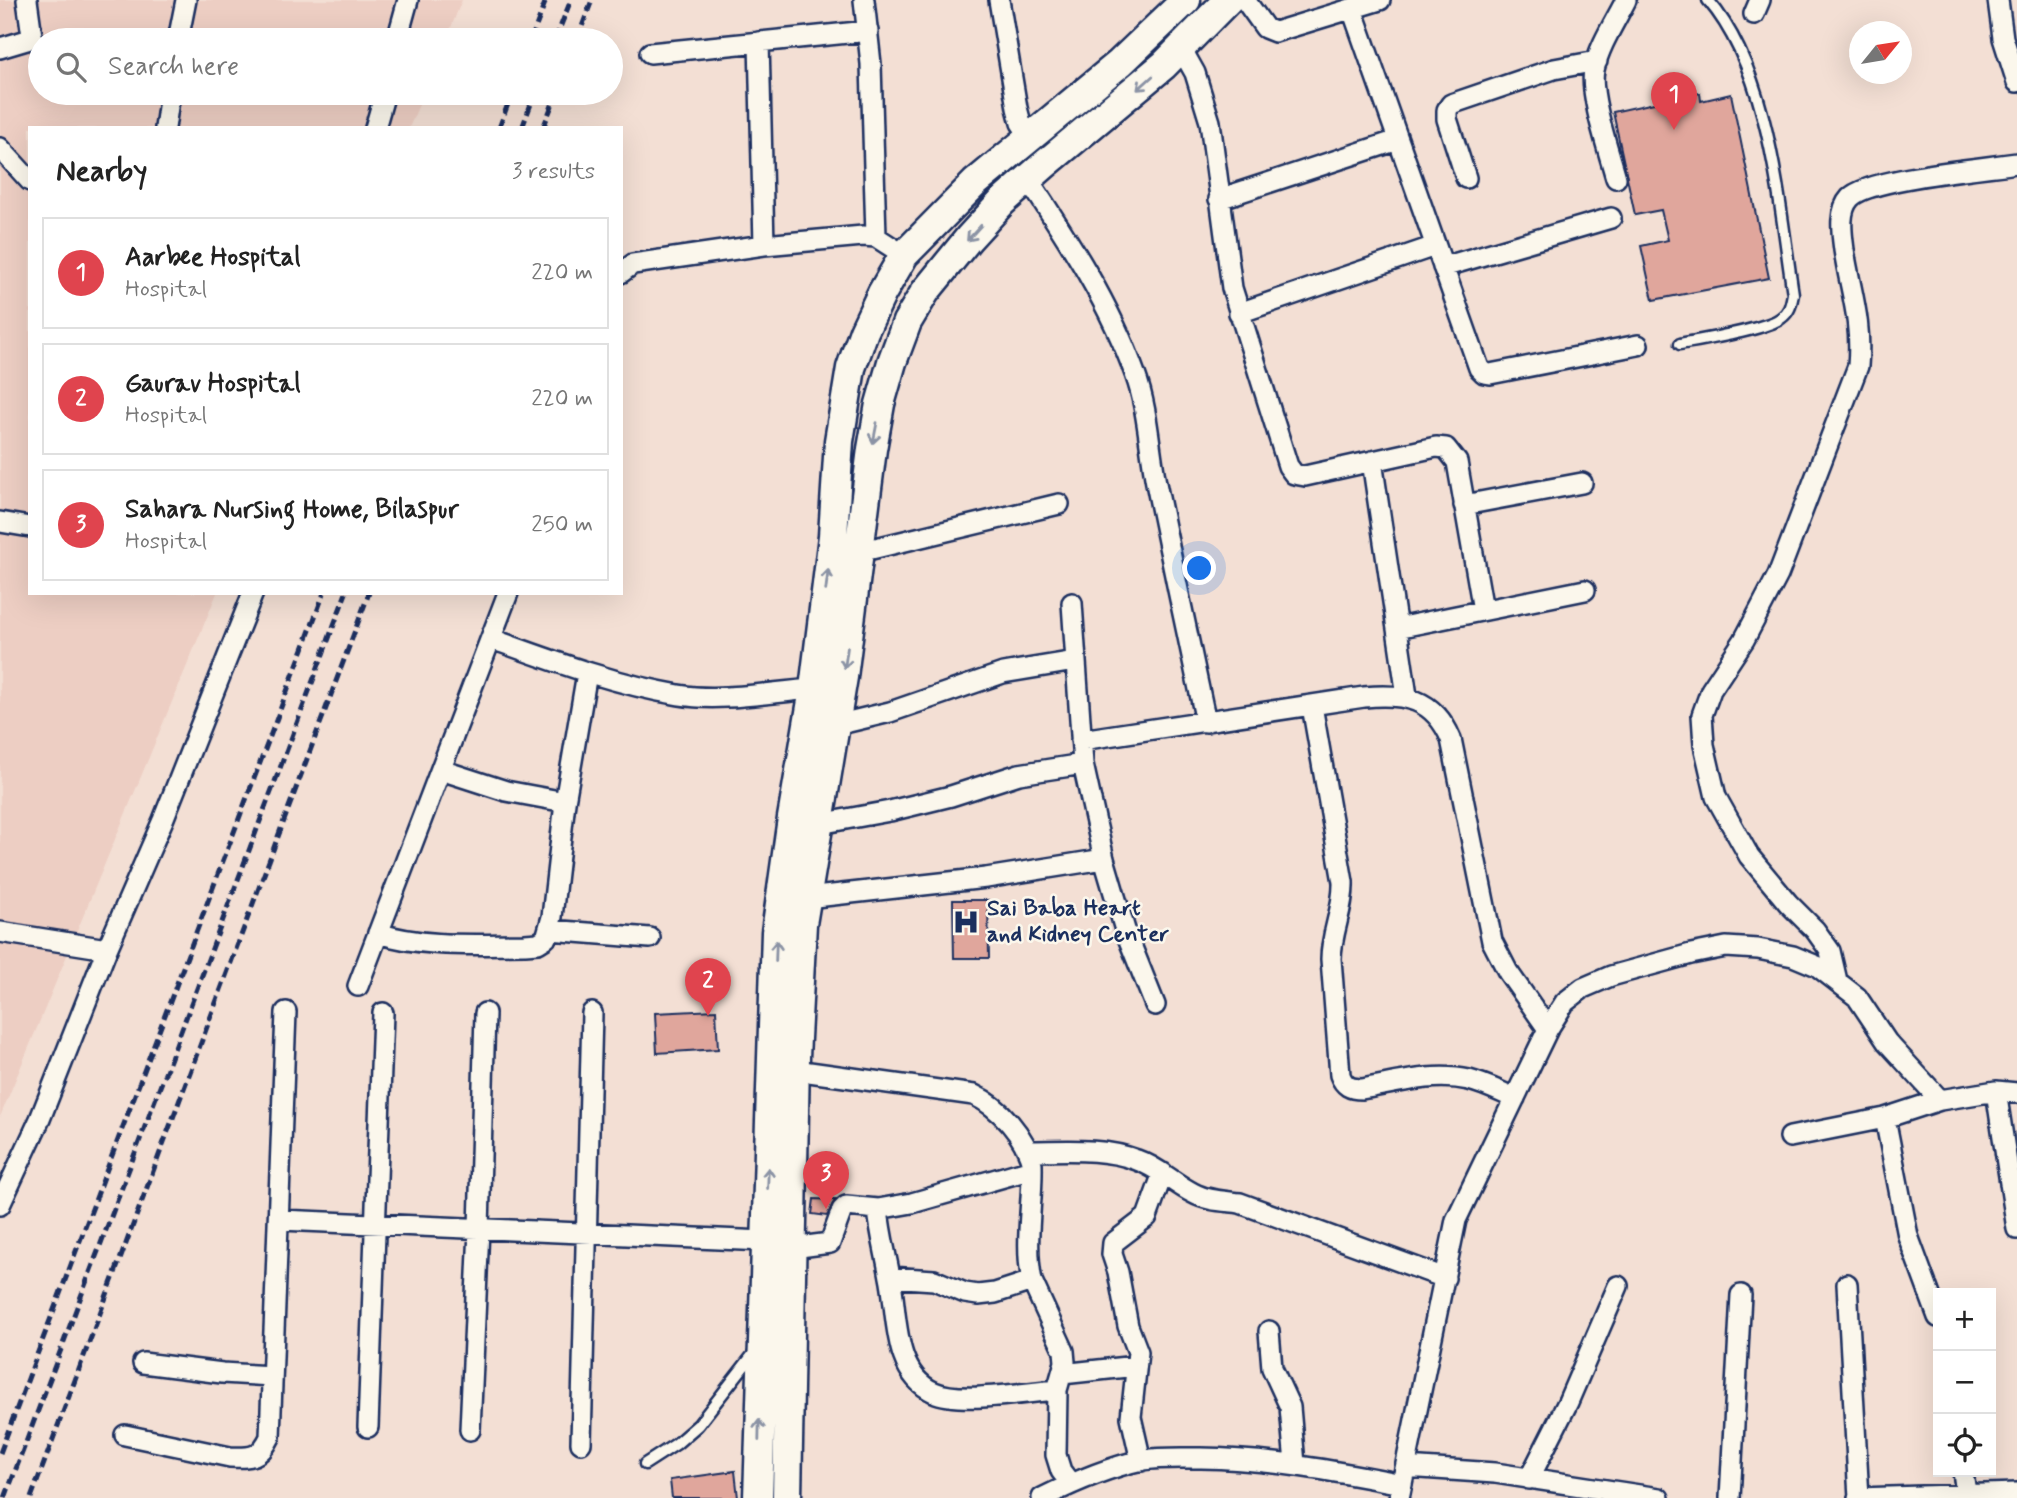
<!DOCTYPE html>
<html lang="en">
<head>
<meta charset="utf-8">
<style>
  :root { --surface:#fff; --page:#f6f6f6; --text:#222; --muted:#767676; --line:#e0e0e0; --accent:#2563eb }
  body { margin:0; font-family:Mynerve,sans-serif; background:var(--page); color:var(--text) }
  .controls { position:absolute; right:21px; bottom:21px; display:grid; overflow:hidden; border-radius:0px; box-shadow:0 7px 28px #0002 }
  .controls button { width:63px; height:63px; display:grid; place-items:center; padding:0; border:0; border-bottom:2px solid var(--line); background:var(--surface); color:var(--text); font:35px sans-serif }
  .compass { position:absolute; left:1849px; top:21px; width:63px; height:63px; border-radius:50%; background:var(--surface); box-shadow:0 7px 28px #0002; rotate:60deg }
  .you { position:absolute; left:1200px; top:569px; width:24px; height:24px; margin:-18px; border:5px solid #fff; border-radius:50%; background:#1a73e8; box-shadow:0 0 0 10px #1a73e833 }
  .badge { display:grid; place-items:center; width:46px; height:46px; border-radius:50%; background:var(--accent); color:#fff; font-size:23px; font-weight:700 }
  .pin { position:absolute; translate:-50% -58px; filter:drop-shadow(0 2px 4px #0008) }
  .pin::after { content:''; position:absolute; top:37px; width:24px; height:21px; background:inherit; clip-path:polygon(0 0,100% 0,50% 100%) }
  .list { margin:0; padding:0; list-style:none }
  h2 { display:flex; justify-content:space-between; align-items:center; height:91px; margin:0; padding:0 28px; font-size:30px }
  h2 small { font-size:23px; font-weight:400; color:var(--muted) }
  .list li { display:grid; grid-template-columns:46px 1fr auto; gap:21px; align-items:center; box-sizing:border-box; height:112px; margin:0 14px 14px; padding:0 14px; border:2px solid var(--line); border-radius:0px }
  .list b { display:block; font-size:26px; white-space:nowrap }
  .list p { margin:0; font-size:23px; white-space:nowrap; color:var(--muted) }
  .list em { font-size:23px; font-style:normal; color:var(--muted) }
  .icon { flex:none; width:38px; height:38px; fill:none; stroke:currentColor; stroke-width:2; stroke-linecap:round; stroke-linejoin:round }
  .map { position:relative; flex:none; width:2017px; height:1498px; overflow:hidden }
  .search { position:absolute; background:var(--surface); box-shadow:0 7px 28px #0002; left:28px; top:28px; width:595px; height:77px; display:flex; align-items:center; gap:18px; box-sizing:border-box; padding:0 24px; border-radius:38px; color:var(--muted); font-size:26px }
  .panel { position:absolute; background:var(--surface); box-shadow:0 7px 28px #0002; left:28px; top:126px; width:595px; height:469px; border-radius:0px }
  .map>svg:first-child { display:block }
  .built { fill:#edcec3 }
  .building { fill:#e0a69c; stroke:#1b2f5e; stroke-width:2 }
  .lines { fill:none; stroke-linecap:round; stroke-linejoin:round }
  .lane-casing { stroke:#1b2f5e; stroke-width:15 }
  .street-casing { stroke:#1b2f5e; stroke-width:24 }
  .secondary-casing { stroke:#1b2f5e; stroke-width:33 }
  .lane { stroke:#fbf7ec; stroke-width:10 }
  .street { stroke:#fbf7ec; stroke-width:19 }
  .secondary { stroke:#fbf7ec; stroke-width:28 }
  .rail { stroke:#1b2f5e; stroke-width:5; stroke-dasharray:10 5; stroke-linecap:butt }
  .oneway { stroke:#8b93a5 }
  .labels { text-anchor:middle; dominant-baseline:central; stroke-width:5; stroke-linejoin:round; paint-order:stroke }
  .poi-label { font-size:23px; font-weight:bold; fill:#1b2f5e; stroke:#fbf7ec; text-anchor:start }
</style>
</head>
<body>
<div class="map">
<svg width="2017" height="1498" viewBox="0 0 2017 1498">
  <rect width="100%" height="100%" fill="#f3dfd4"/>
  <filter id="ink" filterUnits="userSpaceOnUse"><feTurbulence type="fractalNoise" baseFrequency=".0143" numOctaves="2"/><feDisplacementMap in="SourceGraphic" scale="14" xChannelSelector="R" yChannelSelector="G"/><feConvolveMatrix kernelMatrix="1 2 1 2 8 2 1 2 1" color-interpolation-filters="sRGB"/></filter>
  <g filter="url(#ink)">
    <!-- built -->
    <path class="built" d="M0 0H462L446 40H40V93H424L409 128H30V593H217L0 1117Z"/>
    <!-- building -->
    <path class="building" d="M1700 93 1701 101 1731 94 1769 278 1653 300 1641 246 1668 240 1661 210 1635 215 1613 112Z
      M953 900H988L989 958H954Z
      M716 1010 718 1049 657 1053 655 1013Z
      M814 1199 835 1200 827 1216 812 1214Z
      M735 1471 738 1498H672L670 1480Z"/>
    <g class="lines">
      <!-- lane casing -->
      <g class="lane-casing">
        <path id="lane" d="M1680 344C1701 340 1768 329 1781 318 1790 312 1791 304 1793 294 1779 203 1770 72 1708 0
          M645 1464 676 1444 698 1425 755 1352"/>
      </g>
      <!-- street casing -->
      <g class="street-casing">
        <path id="street" d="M864 0 871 64 876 237
          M999 0 1017 108 1021 123 1031 138
          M1245 0 1265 28 1275 32 1380 0
          M1998 0 2003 38 2017 82
          M1352 9 1479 368 1484 373 1490 374 1638 345
          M1754 14 1760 0
          M178 40 186 0
          M397 40 408 0
          M759 42 764 245
          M0 48 27 40 32 36 27 0
          M1181 48 1195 73 1210 122 1232 288 1288 466 1294 474 1305 476 1436 447 1446 448 1457 462 1483 610
          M650 53 868 31
          M165 128 170 93
          M375 128 385 93
          M0 148 30 181
          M1466 178 1447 119V110L1451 104 1554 69 1597 61
          M1616 178C1609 152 1589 94 1594 70 1599 46 1615 22 1626 0
          M1028 179C1069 241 1110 304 1135 374 1148 409 1149 447 1156 483 1172 563 1189 642 1206 722
          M1219 199 1398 140
          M1443 267 1611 218
          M621 273 633 264 764 245 863 236 876 237 904 255
          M1239 313 1435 246
          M1372 461 1407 696
          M1464 505 1582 483
          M0 522 30 527
          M859 552 1059 504
          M1072 603 1083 764 1104 859 1125 930 1155 1005
          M1397 628 1585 590
          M492 639C553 661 614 684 679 695 722 702 770 692 814 689
          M1312 706 1343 882C1344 909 1331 932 1331 959L1340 1075C1344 1086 1350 1089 1362 1089 1397 1083 1434 1072 1469 1080 1485 1084 1500 1092 1515 1098
          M836 725 890 712 1003 673 1075 661
          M1081 740 1364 697C1404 693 1434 698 1451 739L1492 941 1508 972 1548 1029
          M441 770 506 791 565 802
          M819 824 890 811 951 796 1019 774 1083 764
          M806 898 986 878 1104 859
          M550 930 650 938
          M0 932 107 949
          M378 933C425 948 476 944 525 944L538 943 546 938 552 917 565 802 587 673
          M1837 981 1830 951 1815 930 1788 903 1749 856 1716 797 1704 745 1702 715 1711 690 1744 640 1778 575 1858 366C1862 320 1851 294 1844 250 1842 234 1838 211 1850 198 1868 178 1985 168 2017 163
          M358 986 508 593
          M795 1070 974 1095C1000 1107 1025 1136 1032 1164 1033 1204 1024 1242 1032 1281L1064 1351 1065 1362 1057 1390 1056 1455 1061 1471 1071 1484
          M1996 1091 2017 1229
          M1885 1118 1908 1236 1938 1317
          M1790 1137 1885 1118 1940 1100 1996 1091 2017 1093
          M1029 1151C1063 1151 1104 1147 1137 1160 1158 1167 1173 1183 1193 1193 1207 1201 1225 1201 1240 1203L1445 1278
          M0 1205 40 1119 107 949 163 820 253 593
          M878 1209C880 1233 886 1254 890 1277 898 1314 892 1373 934 1392 960 1404 1027 1392 1057 1390
          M280 1220 765 1241
          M792 1248 830 1243 842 1210 846 1206 878 1209 912 1203 1032 1169
          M890 1277 934 1280 965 1293 978 1295 995 1293 1032 1281
          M1847 1284 1859 1498
          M1269 1331 1272 1368 1290 1407 1295 1464
          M143 1363 222 1373 272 1376
          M1062 1374 1136 1366
          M368 1427 383 1013
          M470 1430 479 1229 485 1013
          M125 1435 230 1457C251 1458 260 1458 270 1437L286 1012
          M581 1443 592 1013
          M1141 1461 1131 1417 1138 1352 1128 1326 1118 1272 1112 1254 1113 1243 1147 1217 1163 1173
          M1406 1467 1495 1473 1659 1498
          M1963 1472 1966 1493
          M1529 1479 1568 1402 1618 1286
          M1042 1498C1074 1482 1106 1468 1142 1460 1161 1457 1181 1458 1201 1458 1269 1459 1335 1471 1402 1484
          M1399 1498 1456 1220 1548 1029 1565 1002 1583 988 1611 976 1691 954 1726 947 1758 949 1793 956 1817 966 1857 997 1887 1042 1940 1100
          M1730 1498 1741 1295
          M1858 1498 2017 1493"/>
      </g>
      <!-- secondary casing -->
      <g class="secondary-casing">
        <path id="secondary" d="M758 1498 776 932 792 818 814 689 833 536 839 441 851 368 864 331 882 293 904 255 975 183 1120 63 1186 0
          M787 1498 795 1057 802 924 843 677 872 449 880 404 892 362 907 322 925 292 969 238 1002 202 1044 165 1164 65 1228 0"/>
      </g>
      <!-- lane -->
      <use href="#lane" class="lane"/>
      <!-- street -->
      <use href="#street" class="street"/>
      <!-- secondary -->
      <use href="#secondary" class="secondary"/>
      <!-- rail -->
      <path class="rail" d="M531 40 546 0
        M555 40 571 0
        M577 40 592 0
        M499 128 512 93
        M522 128 535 93
        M543 128 557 93
        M0 1453 324 593
        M5 1498 346 593
        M31 1498 369 593"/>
    </g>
    <!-- one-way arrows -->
    <defs><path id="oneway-shaft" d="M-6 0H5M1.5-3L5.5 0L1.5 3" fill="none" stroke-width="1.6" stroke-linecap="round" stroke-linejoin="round" transform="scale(1.75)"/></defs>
    <g class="oneway">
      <use href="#oneway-shaft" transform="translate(1145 83) rotate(138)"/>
      <use href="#oneway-shaft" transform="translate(974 233) rotate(132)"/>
      <use href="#oneway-shaft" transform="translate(875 433) rotate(101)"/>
      <use href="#oneway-shaft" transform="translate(827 580) rotate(-83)"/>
      <use href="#oneway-shaft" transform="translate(846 658) rotate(98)"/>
      <use href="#oneway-shaft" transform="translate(776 951) rotate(-88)"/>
      <use href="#oneway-shaft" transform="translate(768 1178) rotate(-88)"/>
      <use href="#oneway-shaft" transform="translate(759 1430) rotate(-89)"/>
    </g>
  </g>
  <!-- icons -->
  <defs>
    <g id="hospital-bare" transform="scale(2.1)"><path d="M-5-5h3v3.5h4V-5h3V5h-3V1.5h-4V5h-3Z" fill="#1b2f5e" stroke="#fbf7ec" stroke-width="2.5" paint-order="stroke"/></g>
  </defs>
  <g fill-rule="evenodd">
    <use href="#hospital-bare" x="966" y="922"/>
  </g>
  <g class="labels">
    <!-- poi labels -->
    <g class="poi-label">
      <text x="987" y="909">Sai Baba Heart<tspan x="987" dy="26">and Kidney Center</tspan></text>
    </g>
  </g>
</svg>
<div class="controls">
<button>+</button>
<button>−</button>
<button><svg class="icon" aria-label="locate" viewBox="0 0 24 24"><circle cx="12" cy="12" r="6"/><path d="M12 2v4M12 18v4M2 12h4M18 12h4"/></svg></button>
</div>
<svg class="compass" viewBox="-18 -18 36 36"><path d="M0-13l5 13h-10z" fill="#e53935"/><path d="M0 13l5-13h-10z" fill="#767676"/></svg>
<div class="you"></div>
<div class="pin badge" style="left:1674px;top:130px;background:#e0444e">1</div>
<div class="pin badge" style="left:708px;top:1016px;background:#e0444e">2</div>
<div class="pin badge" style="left:826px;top:1209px;background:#e0444e">3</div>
<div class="search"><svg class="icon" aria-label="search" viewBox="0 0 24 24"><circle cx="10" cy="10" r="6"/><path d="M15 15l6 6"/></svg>Search here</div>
<section class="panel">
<h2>Nearby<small>3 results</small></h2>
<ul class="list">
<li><span class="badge" style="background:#e0444e">1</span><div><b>Aarbee Hospital</b><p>Hospital</p></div><em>220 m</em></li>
<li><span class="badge" style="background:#e0444e">2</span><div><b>Gaurav Hospital</b><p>Hospital</p></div><em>220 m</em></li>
<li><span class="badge" style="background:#e0444e">3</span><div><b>Sahara Nursing Home, Bilaspur</b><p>Hospital</p></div><em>250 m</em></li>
</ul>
</section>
</div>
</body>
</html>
